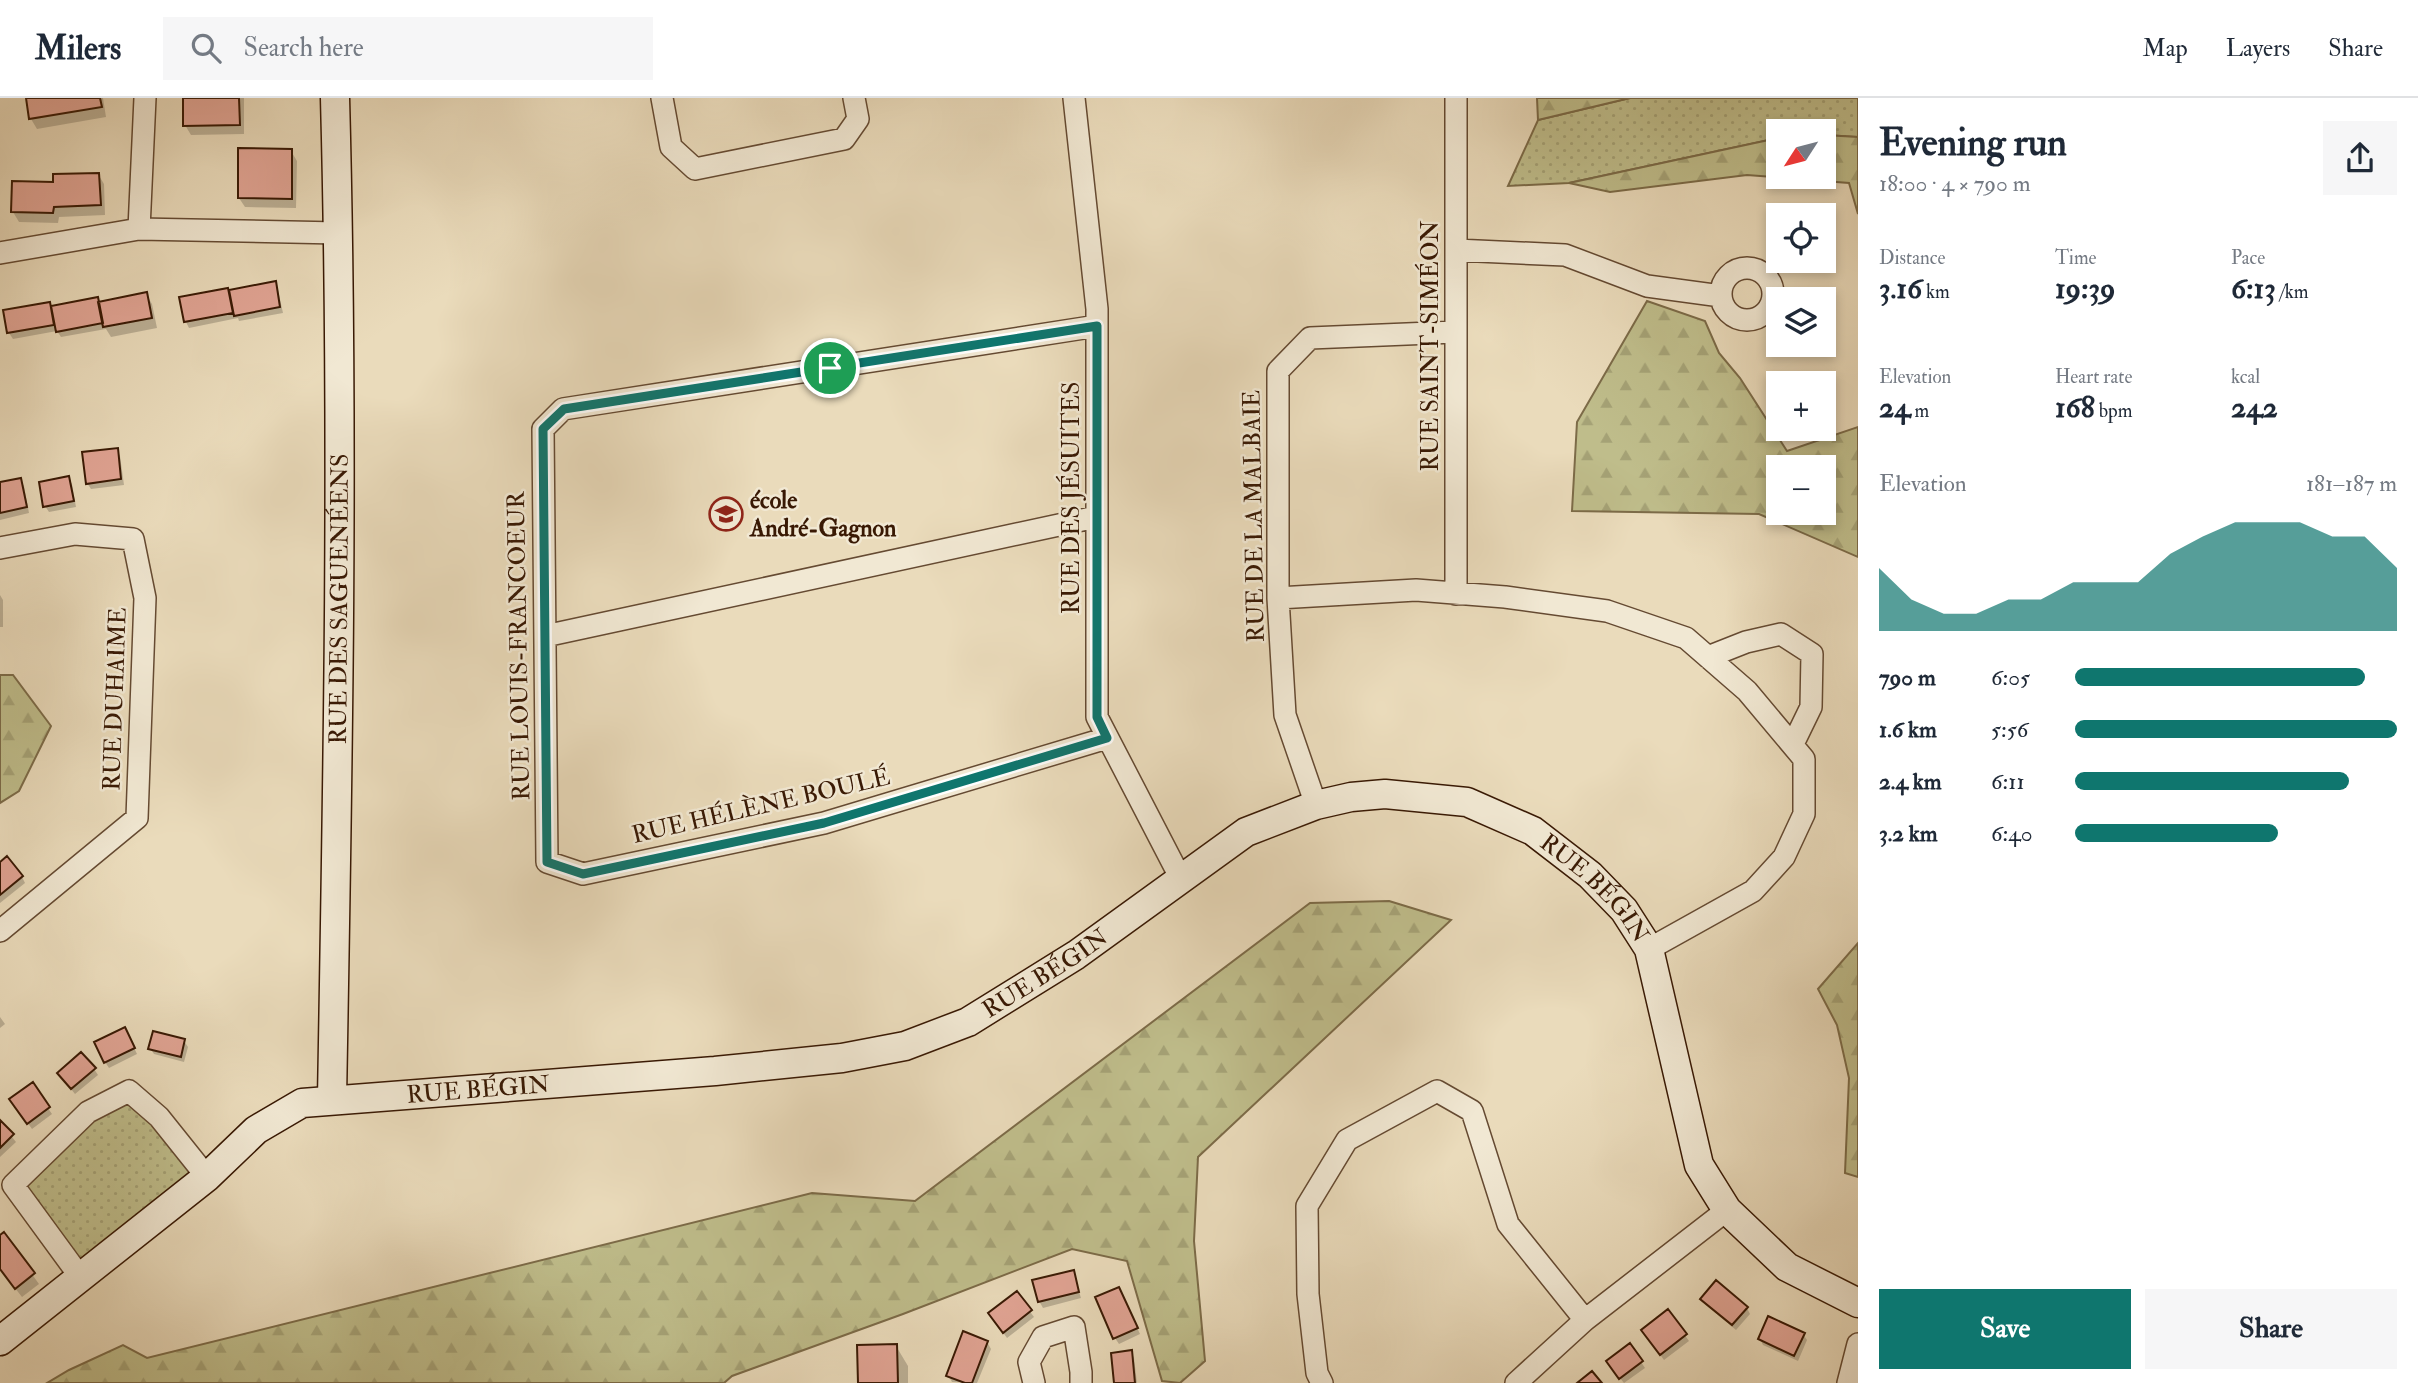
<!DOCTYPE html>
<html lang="en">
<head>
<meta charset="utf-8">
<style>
  :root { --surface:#fff; --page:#f6f6f7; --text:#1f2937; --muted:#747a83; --line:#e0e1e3; --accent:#0f766e }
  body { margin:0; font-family:"IM FELL Double Pica",serif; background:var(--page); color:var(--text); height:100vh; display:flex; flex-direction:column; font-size:26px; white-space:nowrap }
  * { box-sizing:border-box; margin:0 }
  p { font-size:23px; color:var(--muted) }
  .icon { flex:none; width:38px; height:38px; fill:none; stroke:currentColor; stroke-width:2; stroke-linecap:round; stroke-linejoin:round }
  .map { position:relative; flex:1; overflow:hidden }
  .sheet { display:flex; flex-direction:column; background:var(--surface); width:560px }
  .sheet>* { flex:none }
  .needle { width:46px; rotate:234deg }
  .buttons { position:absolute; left:1766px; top:21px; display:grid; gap:14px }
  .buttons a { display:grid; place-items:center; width:70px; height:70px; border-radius:0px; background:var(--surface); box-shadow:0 4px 10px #0003; font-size:35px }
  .pin { position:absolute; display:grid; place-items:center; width:60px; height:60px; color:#fff; margin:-30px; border:4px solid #fff; border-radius:50%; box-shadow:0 2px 7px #0007 }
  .round { display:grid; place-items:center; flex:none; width:74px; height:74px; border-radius:0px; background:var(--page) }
  .overview { display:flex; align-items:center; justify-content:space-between; height:119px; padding:0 21px }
  h1 { font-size:38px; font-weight:700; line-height:52px }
  .stats { display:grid; grid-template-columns:repeat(3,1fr); gap:10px; height:119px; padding:7px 21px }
  .stats div { display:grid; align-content:center }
  .stats b { font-size:30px; font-weight:700 }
  .stats small { font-size:19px; font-weight:400 }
  .stats p { font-size:19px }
  .chart { height:196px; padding:14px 21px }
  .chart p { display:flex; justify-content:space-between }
  .chart svg { width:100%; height:126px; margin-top:7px; fill:var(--accent); opacity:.7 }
  .cta { display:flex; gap:14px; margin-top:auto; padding:14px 21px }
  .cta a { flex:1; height:80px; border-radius:0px; background:var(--accent); color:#fff; font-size:28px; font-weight:700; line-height:80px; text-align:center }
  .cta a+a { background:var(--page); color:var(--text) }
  ul { padding:0 21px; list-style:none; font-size:23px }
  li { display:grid; grid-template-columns:112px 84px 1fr; align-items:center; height:52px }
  li i { height:18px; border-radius:9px; background:var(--accent) }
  header { display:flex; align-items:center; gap:42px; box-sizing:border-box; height:98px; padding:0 35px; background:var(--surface); border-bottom:2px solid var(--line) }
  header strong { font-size:33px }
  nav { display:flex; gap:38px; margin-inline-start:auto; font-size:24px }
  .search { width:490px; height:63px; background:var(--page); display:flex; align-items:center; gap:18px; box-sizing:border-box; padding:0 24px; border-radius:0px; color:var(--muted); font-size:26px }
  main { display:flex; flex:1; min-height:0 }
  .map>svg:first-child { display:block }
  .grass { fill:url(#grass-dots); stroke:#7c6b48; stroke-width:2 }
  .forest { fill:url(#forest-firs); stroke:#7c6b48; stroke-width:2; fill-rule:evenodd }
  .shadow { fill:#0003 }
  .building { fill:#e1a494; stroke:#391904; stroke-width:2 }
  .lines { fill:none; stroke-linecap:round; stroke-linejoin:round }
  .street-casing { stroke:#654a32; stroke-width:24 }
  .secondary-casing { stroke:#391904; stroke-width:31 }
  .street { stroke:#f1e8d3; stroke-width:21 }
  .secondary { stroke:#f1e8d3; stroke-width:28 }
  .route-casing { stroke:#fff; stroke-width:14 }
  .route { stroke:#0f766e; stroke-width:9 }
  .labels { text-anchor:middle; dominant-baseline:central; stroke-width:5; stroke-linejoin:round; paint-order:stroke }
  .street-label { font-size:24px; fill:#391904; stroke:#f1e8d3 }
  .poi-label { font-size:24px; font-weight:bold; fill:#391904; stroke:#f1e8d3; text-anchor:start }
</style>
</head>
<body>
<header>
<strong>Milers</strong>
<div class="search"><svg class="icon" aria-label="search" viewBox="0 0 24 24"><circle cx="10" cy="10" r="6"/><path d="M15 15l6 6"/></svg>Search here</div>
<nav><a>Map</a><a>Layers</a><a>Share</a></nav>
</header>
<main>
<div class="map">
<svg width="1858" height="1285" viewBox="0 0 1858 1285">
  <defs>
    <pattern id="grass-dots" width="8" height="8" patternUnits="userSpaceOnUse" patternTransform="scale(1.75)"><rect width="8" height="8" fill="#bfbd8b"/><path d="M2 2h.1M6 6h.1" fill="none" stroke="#a5a276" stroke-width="1.8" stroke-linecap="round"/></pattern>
    <pattern id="forest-firs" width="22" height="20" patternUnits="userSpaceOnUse" patternTransform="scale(1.75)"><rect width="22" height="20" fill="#bfbd8b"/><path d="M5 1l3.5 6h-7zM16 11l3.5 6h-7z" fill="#a5a276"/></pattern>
  </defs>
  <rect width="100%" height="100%" fill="#eadbbb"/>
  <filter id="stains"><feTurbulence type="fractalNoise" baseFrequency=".00286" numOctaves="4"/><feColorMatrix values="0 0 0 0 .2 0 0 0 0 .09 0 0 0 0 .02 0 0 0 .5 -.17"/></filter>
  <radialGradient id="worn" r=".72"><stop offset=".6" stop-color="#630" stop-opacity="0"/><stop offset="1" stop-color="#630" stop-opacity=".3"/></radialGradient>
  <path class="grass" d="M1630,0h228v39l-34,-2v-4h-46v7l-209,45 -61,3 30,-66z
    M129,993l78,86 -126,101 -68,-93z"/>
  <path class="forest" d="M1537,0h93l-92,22z
    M1824,37l34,2v77l-9,-31 -102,-8 -137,17 -41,-9 209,-45v39h46z
    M1647,203l58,20 14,32 21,25 47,73 71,-24v130l-99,-43 -187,-3 5,-89zM1824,369v46h-46v-46z
    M0,577h13l38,51 -32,65 -19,12z
    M1389,803l62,19 -253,237 -4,84 11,120 -25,22 -18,-2 -35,-120 -55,-12 -169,65 -171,62 -8,7h-677l22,-13 54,-25 24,13 665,-165 103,8 395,-298z
    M1858,845v234l-13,-4 4,-95 -12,-53 -19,-36z"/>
  <path class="shadow" d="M27,0h76l3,19 -69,12 -6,-10z
    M184,0h60v36l-53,1 -6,-10z
    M291,53l6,10 -1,47 -51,-1 -6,-9z
    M98,76l6,10 1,31 -46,2 -1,6 -39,-1 -6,-10 42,-28z
    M275,185l3,7 5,23 -44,8 -1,-3 -49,10 -3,-6 -5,-23z
    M146,196l6,10 5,24 -46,9 -5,-8 -45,8 -4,-6 -44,8 -4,-6 -4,-22 44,-7 3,3 47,-3z
    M117,352l3,6 4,29 -33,4 -4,-6z
    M68,380l4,6 4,23 -27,5 -4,-6z
    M20,382l4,6 5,27 -29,7v-36z
    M0,497l3,5v27h-3z
    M0,767l22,12 3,6 -25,20z
    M0,919l5,7 -5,4z
    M128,937l9,19 -28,14 -4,-6z
    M184,943l4,6 -4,15 -30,-8 -4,-6z
    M94,971l4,6 -23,19 -16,-20z
    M32,987l20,29 -20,15 -17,-24z
    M0,1024l16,20 -16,15z
    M3,1136l36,50 -17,13 -22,-28v-32z
    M1073,1174l8,26 -38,10 -4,-7z
    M1017,1196l17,23 -27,21 -13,-18z
    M1122,1197l18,39 -21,10 -4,-6z
    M1702,1201l45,9 3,6 -14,16 -30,-25z
    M1668,1214l21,29 -25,19 -17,-23z
    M1803,1236l4,6 -9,21 -35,-16 -3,-6z
    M987,1244l4,7 -14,34 -25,-1 -4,-7z
    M896,1248l12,20v17h-48z
    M1131,1254l3,6 3,25h-21z
    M1641,1264l4,6 -21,15 -13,-16z"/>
  <path class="building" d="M26,0h74l2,9 -73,12z
    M183,0h56l1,27 -57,1z
    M238,50l54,1v50l-54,-1z
    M99,75l2,32 -47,2 -1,6 -42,-1 1,-31 41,1v-8z
    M276,183l4,26 -46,9 -5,-26z
    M228,190l5,25 -49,9 -5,-25z
    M147,194l5,26 -49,9 -5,-25z
    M98,199l5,26 -47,9 -5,-26z
    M50,204l4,23 -47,8 -4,-23z
    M118,350l3,31 -35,5 -4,-32z
    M69,378l5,25 -31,6 -4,-25z
    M21,380l6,29 -27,6v-31z
    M7,758l16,20 -23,19v-33z
    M125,929l10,21 -31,15 -10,-21z
    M153,933l32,8 -4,18 -33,-8z
    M81,954l15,16 -25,21 -14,-16z
    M33,984l17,25 -23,17 -18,-25z
    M0,1022l14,14 -14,14z
    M4,1134l31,41 -20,16 -15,-20v-34z
    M1074,1172l5,22 -41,10 -6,-22z
    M1716,1182l32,27 -16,18 -32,-26z
    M1119,1189l19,41 -25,11 -18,-42z
    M1017,1193l15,19 -29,23 -15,-20z
    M1668,1211l19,25 -27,21 -19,-25z
    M1768,1218l37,17 -11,23 -36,-17z
    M963,1233l25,10 -16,42h-7l-19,-7z
    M1630,1245l13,18 -24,18 -13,-18z
    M897,1246l1,39h-40l-1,-38z
    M1132,1252l3,33h-21l-3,-30z
    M1592,1273l10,12h-25z"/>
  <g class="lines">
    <defs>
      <path id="street" d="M662,0l9,49 24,22 149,-30 14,-20 -4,-21
        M1074,0l23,211v408l84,162
        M139,131l6,-131
        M1456,152l109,5 82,31 74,10
        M0,155l139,-24 199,4
        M1721 196a26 26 0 1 1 52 0a26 26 0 1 1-52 0Z
        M1097,228l-534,83 -20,20 4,433 36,12 241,-51 283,-85
        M0,450l75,-14 58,5 12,59 -8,220 -137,113
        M1456,496v-496
        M1278,500l138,-8 89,7 102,14 79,27 61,53 57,68v55l-20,43 -31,34 -104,58
        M545,538l551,-119
        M1708,559l38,-15 35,-8 31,20 -1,53 -18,37
        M1316,707l-31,-90 -7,-117v-227l32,-33 145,-6
        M81,1180l-68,-93 75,-73 41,-21 30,26 48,60
        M1034,1285l-5,-21 14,-25 31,-10 7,45v11
        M1322,1285l-5,-10 -9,-79 -1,-88 40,-66 90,-49 35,20 36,113 77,96
        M1516,1285l69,-63 142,-110
        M1848,1285l10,-39"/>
      <g id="secondary">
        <path id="s1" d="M332,1001c6,-333 12,-667 3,-1001"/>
        <path id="s2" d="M0,1243l207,-164 49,-47 46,-27 413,-32 127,-13 63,-12 63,-24 108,-67 170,-123 70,-27 35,-8 34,-3 82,8 66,29 57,44 34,35 25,39 50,216 28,45 60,57 71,36"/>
      </g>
    </defs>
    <use href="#street" class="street-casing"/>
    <use href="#secondary" class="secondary-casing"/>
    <use href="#street" class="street"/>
    <use href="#secondary" class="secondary"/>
  </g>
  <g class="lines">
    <defs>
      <path id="route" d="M1097,228v391l10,21 -283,85 -241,51 -36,-12 -4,-433 21,-20z"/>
    </defs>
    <use href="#route" class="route-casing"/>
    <use href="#route" class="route"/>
  </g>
  <defs>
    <symbol id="school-ring" viewBox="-11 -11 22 22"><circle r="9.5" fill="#f1e8d3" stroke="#8f2418" stroke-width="1.5"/><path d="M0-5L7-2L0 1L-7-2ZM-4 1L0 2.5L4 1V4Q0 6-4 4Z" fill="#8f2418"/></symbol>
  </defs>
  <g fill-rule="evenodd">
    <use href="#school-ring" x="707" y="397" width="38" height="38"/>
  </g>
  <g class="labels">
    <g class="street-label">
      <text transform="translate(1430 248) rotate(-90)">RUE SAINT-SIMÉON</text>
      <text transform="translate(1071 400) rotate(-90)">RUE DES JÉSUITES</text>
      <text transform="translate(1254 418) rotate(-91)">RUE DE LA MALBAIE</text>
      <text stroke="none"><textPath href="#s1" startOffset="500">RUE DES SAGUENÉENS</textPath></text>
      <text transform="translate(519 548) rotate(-91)">RUE LOUIS-FRANCOEUR</text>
      <text transform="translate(115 601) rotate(-88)">RUE DUHAIME</text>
      <text transform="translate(761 708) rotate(-13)">RUE HÉLÈNE BOULÉ</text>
      <text stroke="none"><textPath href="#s2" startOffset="1780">RUE BÉGIN</textPath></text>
      <text stroke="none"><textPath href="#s2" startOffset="1150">RUE BÉGIN</textPath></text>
      <text stroke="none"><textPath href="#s2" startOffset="562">RUE BÉGIN</textPath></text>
    </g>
    <g class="poi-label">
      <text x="750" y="402">école<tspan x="750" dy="28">André-Gagnon</tspan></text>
    </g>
  </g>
  <rect width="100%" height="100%" filter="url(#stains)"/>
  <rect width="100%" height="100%" fill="url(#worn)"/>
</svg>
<div class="buttons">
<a><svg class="needle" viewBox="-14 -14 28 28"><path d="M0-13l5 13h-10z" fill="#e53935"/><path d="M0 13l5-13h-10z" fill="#747a83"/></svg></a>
<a><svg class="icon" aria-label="locate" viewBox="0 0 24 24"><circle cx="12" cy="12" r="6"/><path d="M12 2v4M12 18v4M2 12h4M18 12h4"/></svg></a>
<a><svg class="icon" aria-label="layers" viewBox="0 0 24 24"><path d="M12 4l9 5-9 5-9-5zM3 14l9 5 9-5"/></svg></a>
<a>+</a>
<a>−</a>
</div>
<div class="pin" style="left:830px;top:270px;background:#1e9e55"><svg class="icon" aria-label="arrive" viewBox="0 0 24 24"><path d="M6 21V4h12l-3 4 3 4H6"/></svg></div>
</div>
<section class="sheet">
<div class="overview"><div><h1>Evening run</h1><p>18:00 · 4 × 790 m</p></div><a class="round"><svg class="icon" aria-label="share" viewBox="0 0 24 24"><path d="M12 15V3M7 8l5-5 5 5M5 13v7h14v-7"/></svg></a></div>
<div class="stats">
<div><p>Distance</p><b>3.16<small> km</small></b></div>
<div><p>Time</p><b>19:39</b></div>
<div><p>Pace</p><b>6:13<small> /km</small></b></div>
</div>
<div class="stats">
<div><p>Elevation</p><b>24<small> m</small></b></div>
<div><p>Heart rate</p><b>168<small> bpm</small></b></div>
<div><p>kcal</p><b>242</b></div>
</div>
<div class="chart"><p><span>Elevation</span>181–187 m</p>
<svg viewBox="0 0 160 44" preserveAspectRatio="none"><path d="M0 44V22L10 33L20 38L30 38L40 33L50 33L60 27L70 27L80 27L90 17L100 11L110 6L120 6L130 6L140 11L150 11L160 22V44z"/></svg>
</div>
<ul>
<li><b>790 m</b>6:05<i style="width:90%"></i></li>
<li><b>1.6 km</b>5:56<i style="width:100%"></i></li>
<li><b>2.4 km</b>6:11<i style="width:85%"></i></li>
<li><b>3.2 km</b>6:40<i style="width:63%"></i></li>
</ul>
<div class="cta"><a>Save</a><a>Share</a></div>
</section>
</main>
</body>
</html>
